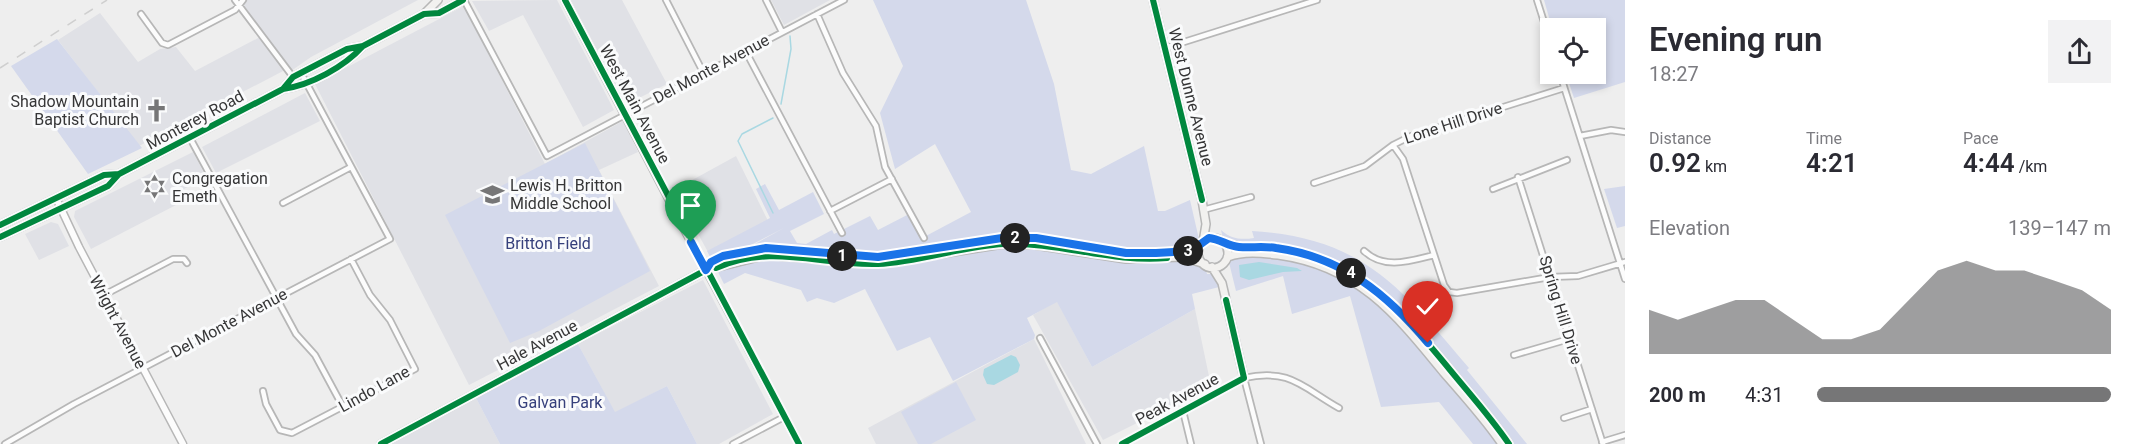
<!DOCTYPE html>
<html lang="en">
<head>
<meta charset="utf-8">
<style>
  :root { --surface:#fff; --page:#f2f2f3; --text:#2b2b33; --muted:#7c7c81; --accent:#767677 }
  body { margin:0; font-family:Roboto,sans-serif; background:var(--page); color:var(--text); height:100vh; display:flex; flex-direction:column; font-size:22px; white-space:nowrap }
  * { box-sizing:border-box; margin:0 }
  p { font-size:20px; color:var(--muted) }
  .icon { flex:none; width:33px; height:33px; fill:none; stroke:currentColor; stroke-width:2; stroke-linecap:round; stroke-linejoin:round }
  .map { position:relative; flex:1; overflow:hidden }
  .drawer { display:flex; flex-direction:column; background:var(--surface); width:510px }
  .drawer>* { flex:none }
  .buttons { position:absolute; left:1540px; top:18px; display:grid; gap:12px }
  .buttons a { display:grid; place-items:center; width:66px; height:66px; border-radius:0px; background:var(--surface); box-shadow:0 3px 9px #0003; font-size:30px }
  .pin { position:absolute; display:grid; place-items:center; width:51px; height:51px; color:#fff; margin:-62px -26px; border-radius:50% 50% 50% 0; rotate:-45deg; box-shadow:0 0 6px #0007 }
  .pin .icon { rotate:45deg }
  .km { position:absolute; width:30px; height:30px; margin:-15px; border-radius:50%; background:#222; color:#fff; font-size:16px; line-height:30px; text-align:center }
  .round { display:grid; place-items:center; flex:none; width:63px; height:63px; border-radius:0px; background:var(--page) }
  .summary { display:flex; align-items:center; justify-content:space-between; height:102px; padding:0 24px }
  h1 { font-size:33px; font-weight:600; line-height:45px }
  .figures { display:grid; grid-template-columns:repeat(3,1fr); gap:9px; height:102px; padding:6px 24px }
  .figures div { display:grid; align-content:center }
  .figures b { font-size:26px; font-weight:600 }
  .figures small { font-size:16px; font-weight:400 }
  .figures p { font-size:16px }
  .chart { height:168px; padding:12px 24px }
  .chart p { display:flex; justify-content:space-between }
  .chart svg { width:100%; height:108px; margin-top:6px; fill:var(--accent); opacity:.7 }
  ul { padding:0 24px; list-style:none; font-size:20px }
  li { display:grid; grid-template-columns:96px 72px 1fr; align-items:center; height:45px }
  li i { height:15px; border-radius:8px; background:var(--accent) }
  main { display:flex; flex:1; min-height:0 }
  .map>svg:first-child { display:block }
  .built { fill:#e0e1e6 }
  .green { fill:#d4d9eb }
  .water { fill:#a9d8e2 }
  .lines { fill:none; stroke-linecap:round; stroke-linejoin:round }
  .stream { stroke:#a9d8e2; stroke-width:1.5 }
  .minor-casing { stroke:#b7b7b7; stroke-width:8 }
  .tertiary-casing { stroke:#b7b7b7; stroke-width:9 }
  .secondary-casing { stroke:#b7b7b7; stroke-width:10 }
  .minor { stroke:#fcfcfc; stroke-width:4.5 }
  .tertiary { stroke:#fcfcfc; stroke-width:6 }
  .secondary { stroke:#f2f1ef; stroke-width:7 }
  .rail { stroke:#cfcfcf; stroke-width:1.5; stroke-dasharray:10 10; stroke-linecap:butt }
  .cycleway-casing { stroke:#fafbfc; stroke-width:10 }
  .cycleway { stroke:#00873e; stroke-width:6 }
  .route-casing { stroke:#fff; stroke-width:12 }
  .route { stroke:#1a73e8; stroke-width:8 }
  .labels { text-anchor:middle; dominant-baseline:central; stroke-width:6; stroke-linejoin:round; paint-order:stroke }
  .street-label { font-size:16px; fill:#363637; stroke:#fafbfc }
  .poi-label { font-size:16px; fill:#363637; stroke:#fafbfc; text-anchor:start }
  .park-label { font-size:16px; fill:#36407c; stroke:#fafbfc }
</style>
</head>
<body>
<main>
<div class="map">
<svg width="1625" height="444" viewBox="0 0 1625 444">
  <rect width="100%" height="100%" fill="#eee"/>
  <path class="built" d="M240,0h178l-107,57 -20,14z
    M557,0l57,110 -31,17 -60,-112 -34,16 -17,-30z
    M571,0h51l45,84 -36,18 -8,-2z
    M771,0h59l-46,25z
    M464,6l81,158 78,-43 15,31 -39,18 60,116 -190,99 -154,-301z
    M100,13l38,49 22,-13 16,-2 19,24 65,-34 25,33 -146,76 -81,-106z
    M305,93l15,28 -104,52 -14,-26z
    M193,152l13,25 -33,18 5,9 -87,45 -17,-32 1,-6z
    M736,156l37,75 -59,32 -40,-73z
    M51,222l7,2 11,22 -30,14 -14,-26z
    M703,280l70,134 -54,30h-22l-30,-58 -52,27 -37,-69z
    M1057,301l35,66 103,-58 16,77 -108,54 -70,-125z
    M1034,339l52,105h-210l-8,-16z
    M476,398l24,46h-109z"/>
  <path class="green" d="M873,0h153l28,84 17,86 20,4 53,-28 14,65h7l25,-11 17,74h9l3,13 -27,7 3,15 -103,58 -35,-65 -30,16 8,17 -1,4 -81,42 -23,-44 -33,14 -32,-62 -31,14 -17,-5 -10,4 -6,-12 -56,-17 -21,11 -9,-18 69,-38 -70,36 -7,-13 63,-33 -14,-29 9,-5 14,26 34,-18 11,22 -34,17 7,12 9,1 26,-14 2,4 36,-18 8,14 33,-17 13,24 47,-25 -36,-68 -40,25 -15,-56 23,-47z
    M1544,0h81v82l-51,16 -8,-24h30v-46h-44z
    M57,39l85,109 -54,26 -77,-108z
    M585,143l65,128 -111,60 -29,12 -65,-128z
    M1625,186v40l-8,2 -13,-39z
    M1221,230c10,9 20,10 33,8l-2,-7c112,7 149,57 217,137l-2,2 60,74h-54l-34,-42 -58,5 -31,-111 -58,18 -9,-38 -47,15z
    M578,344l37,68 52,-26 30,58h-197l-24,-46z
    M956,382l20,38 -45,24h-13l-17,-32z"/>
  <path class="water" d="M1259,262l38,6 5,3 -19,1 -34,8 -9,-3 -1,-12z
    M1011,355l5,2 4,8 -2,7 -24,13 -7,-1 -4,-9 1,-6z"/>
  <g class="lines">
    <path class="stream" d="M781,104l10,-55 -1,-13
      M773,118l-31,16 -4,7 35,72"/>
    <defs>
      <path id="minor" d="M235,0l58,77
        M464,0l83,156 297,-156
        M666,0l37,72
        M766,0l16,32
        M1537,0l14,44
        M141,14l21,29 6,2 67,-35 8,-10
        M817,14l26,59 33,53 9,41 39,71
        M1165,48l152,-48
        M745,50l97,183
        M1560,74l65,205
        M1580,136l31,-6 14,2
        M190,138l106,196 19,21 28,52
        M1393,145l10,14 41,126 5,7 8,1 93,-16 28,-1 47,-14
        M1518,177l85,267
        M1314,183l51,-17 28,-21 18,-9 153,-48
        M1493,189l74,-29
        M283,203l68,-36
        M1203,210l48,-13
        M830,211l62,-32
        M1364,251c20,19 46,10 70,4
        M104,295l69,-36h11l3,4
        M1040,338l57,106
        M1514,355l55,-16
        M263,391l3,13 14,26 12,3 123,-64 -25,-49 -20,-25 -19,-36
        M1183,411l8,33
        M1564,418l28,-9
        M1602,442l23,-7
        M5,444l69,-40 316,-165 -89,-166
        M733,444l51,-27
        M1261,444l-17,-66c46,-10 58,9 95,30"/>
      <path id="tertiary" d="M56,198l23,49 104,197
        M706,270l93,174
        M1122,444l122,-66"/>
      <path id="secondary" d="M565,0l141,270
        M1153,0l49,200 4,24 -3,18
        M424,14l14,-14
        M283,89c28,-4 61,-22 80,-43
        M0,225l104,-50 15,-1 164,-85 10,-12 54,-28 16,-3 61,-32 15,-1 24,-13
        M0,237l108,-51 11,-12
        M1198 253a15 15 0 1 1 30 0a15 15 0 1 1-30 0Z
        M1225,243c26,8 54,4 81,11 66,20 98,61 140,111 21,26 44,51 63,79
        M1228,257c16,-6 33,-4 50,-2 80,11 118,59 166,118 20,23 41,46 58,71
        M1212,267l10,16 22,95
        M706,270l5,-8 12,-6 43,-8 112,9 124,-19h34l90,15 65,-2 8,-4
        M381,444l325,-174 60,-15 112,9 125,-20 32,1 91,14 56,-2 23,7"/>
    </defs>
    <use href="#minor" class="minor-casing"/>
    <use href="#tertiary" class="tertiary-casing"/>
    <use href="#secondary" class="secondary-casing"/>
    <use href="#minor" class="minor"/>
    <use href="#tertiary" class="tertiary"/>
    <use href="#secondary" class="secondary"/>
    <path class="rail" d="M0,68l107,-68"/>
    <defs>
      <path id="cycleway" d="M565,0l234,444
        M1153,0l49,200
        M283,89c28,-4 61,-22 80,-43
        M0,225l104,-50 15,-1 164,-85 10,-12 54,-28 16,-3 61,-32 15,-1 24,-13
        M0,237l108,-51 11,-12
        M1259,247c92,5 132,52 187,118 21,26 44,51 63,79
        M716,268c57,-25 104,-2 162,-4 42,-2 84,-18 126,-20 55,-2 108,19 163,14
        M381,444l325,-174
        M1122,444l122,-66 -18,-78"/>
    </defs>
    <use href="#cycleway" class="cycleway-casing"/>
    <use href="#cycleway" class="cycleway"/>
  </g>
  <g class="lines">
    <defs>
      <path id="route" d="M691,242l15,28 5,-8 12,-6 43,-8 112,9 124,-19h34l90,15h30l35,-2 18,-13c11,1 19,8 30,9 12,1 25,-1 37,1 66,9 111,46 152,95"/>
    </defs>
    <use href="#route" class="route-casing"/>
    <use href="#route" class="route"/>
  </g>
  <defs>
    <symbol id="church-bare" viewBox="-9 -9 18 18"><path d="M-1.2-6h2.4v3.5h3.3v2.4h-3.3V6h-2.4V-.1h-3.3v-2.4h3.3Z" fill="#767677" stroke="#fafbfc" stroke-width="2.5" paint-order="stroke"/></symbol>
    <symbol id="synagogue-bare" viewBox="-9 -9 18 18"><path d="M0-6.5L5.6 3.2H-5.6ZM0 6.5L5.6-3.2H-5.6Z" fill="#767677" stroke="#fafbfc" stroke-width="2.5" paint-order="stroke"/></symbol>
    <symbol id="school-bare" viewBox="-9 -9 18 18"><path d="M0-5L7-2L0 1L-7-2ZM-4 1L0 2.5L4 1V4Q0 6-4 4Z" fill="#767677" stroke="#fafbfc" stroke-width="2.5" paint-order="stroke"/></symbol>
  </defs>
  <g fill-rule="evenodd">
    <use href="#church-bare" x="140" y="94" width="33" height="33"/>
    <use href="#synagogue-bare" x="138" y="170" width="33" height="33"/>
    <use href="#school-bare" x="476" y="178" width="33" height="33"/>
  </g>
  <g class="labels">
    <g class="street-label">
      <text transform="translate(711 69) rotate(-28)">Del Monte Avenue</text>
      <text transform="translate(1191 97) rotate(76)">West Dunne Avenue</text>
      <text transform="translate(635 104) rotate(62)">West Main Avenue</text>
      <text transform="translate(195 120) rotate(-28)">Monterey Road</text>
      <text transform="translate(1453 123) rotate(-18)">Lone Hill Drive</text>
      <text transform="translate(1561 310) rotate(73)">Spring Hill Drive</text>
      <text transform="translate(118 322) rotate(62)">Wright Avenue</text>
      <text transform="translate(229 323) rotate(-28)">Del Monte Avenue</text>
      <text transform="translate(537 345) rotate(-28)">Hale Avenue</text>
      <text transform="translate(374 389) rotate(-29)">Lindo Lane</text>
      <text transform="translate(1177 399) rotate(-28)">Peak Avenue</text>
    </g>
    <g class="poi-label">
      <text x="139" y="101" text-anchor="end">Shadow Mountain<tspan x="139" dy="18">Baptist Church</tspan></text>
      <text x="172" y="178">Congregation<tspan x="172" dy="18">Emeth</tspan></text>
      <text x="510" y="185">Lewis H. Britton<tspan x="510" dy="18">Middle School</tspan></text>
    </g>
    <g class="park-label">
      <text x="548" y="243">Britton Field</text>
      <text x="560" y="402">Galvan Park</text>
    </g>
  </g>
</svg>
<div class="buttons">
<a><svg class="icon" aria-label="locate" viewBox="0 0 24 24"><circle cx="12" cy="12" r="6"/><path d="M12 2v4M12 18v4M2 12h4M18 12h4"/></svg></a>
</div>
<div class="pin" style="left:691px;top:242px;background:#1e9e55"><svg class="icon" aria-label="arrive" viewBox="0 0 24 24"><path d="M6 21V4h12l-3 4 3 4H6"/></svg></div>
<div class="pin" style="left:1428px;top:343px;background:#d93025"><svg class="icon" aria-label="check" viewBox="0 0 24 24"><path d="M5 12l5 5 9-10"/></svg></div>
<b class="km" style="left:842px;top:256px">1</b>
<b class="km" style="left:1015px;top:238px">2</b>
<b class="km" style="left:1188px;top:251px">3</b>
<b class="km" style="left:1351px;top:273px">4</b>
</div>
<section class="drawer">
<div class="summary"><div><h1>Evening run</h1><p>18:27</p></div><a class="round"><svg class="icon" aria-label="share" viewBox="0 0 24 24"><path d="M12 15V3M7 8l5-5 5 5M5 13v7h14v-7"/></svg></a></div>
<div class="figures">
<div><p>Distance</p><b>0.92<small> km</small></b></div>
<div><p>Time</p><b>4:21</b></div>
<div><p>Pace</p><b>4:44<small> /km</small></b></div>
</div>
<div class="chart"><p><span>Elevation</span>139–147 m</p>
<svg viewBox="0 0 160 44" preserveAspectRatio="none"><path d="M0 44V26L10 30L20 26L30 22L40 22L50 30L60 38L70 38L80 34L90 22L100 10L110 6L120 10L130 10L140 14L150 18L160 26V44z"/></svg>
</div>
<ul>
<li><b>200 m</b>4:31<i style="width:100%"></i></li>
</ul>
</section>
</main>
</body>
</html>
